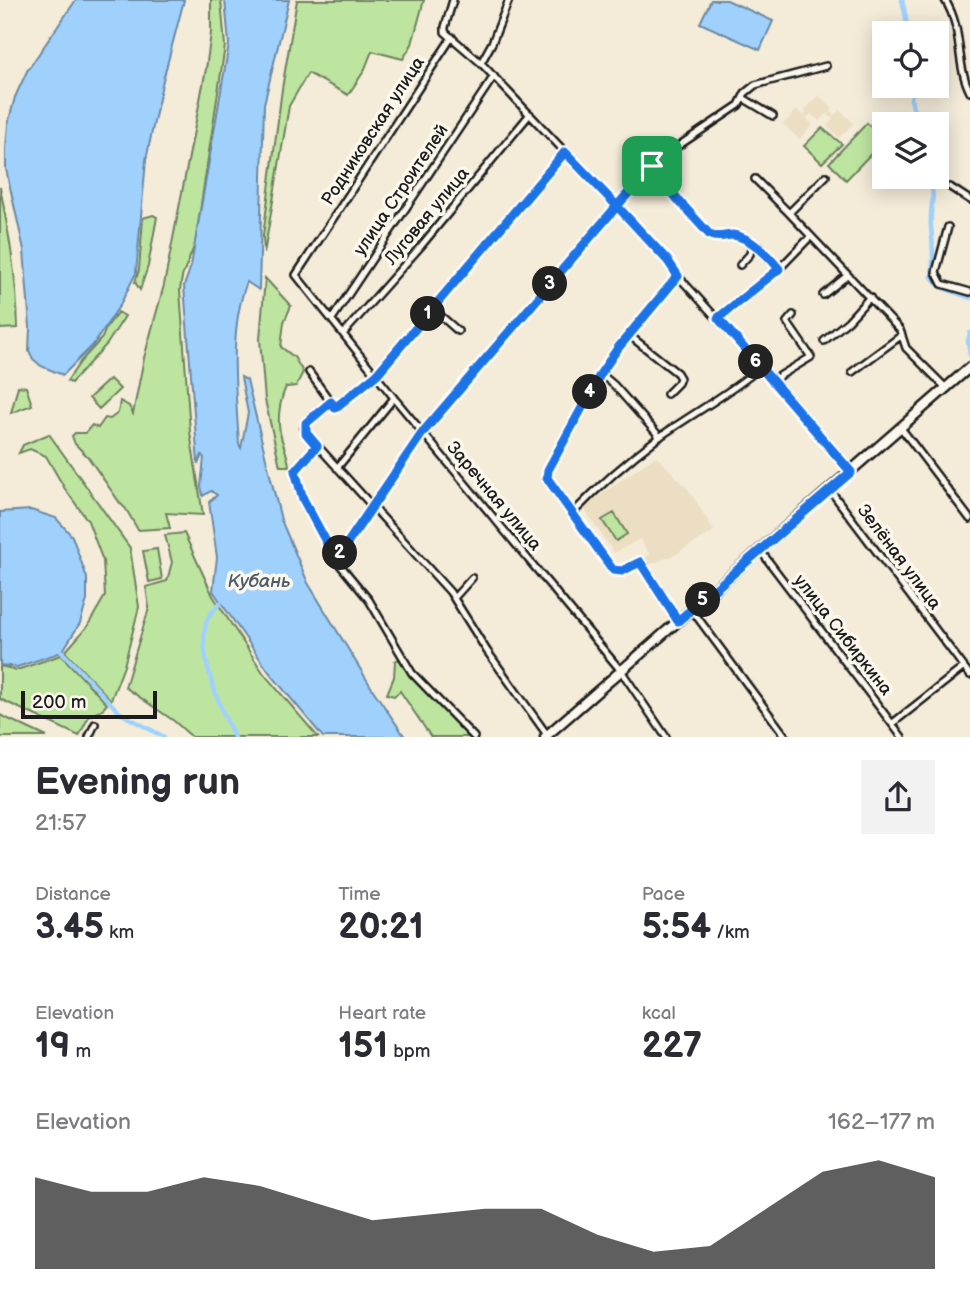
<!DOCTYPE html>
<html lang="en">
<head>
<meta charset="utf-8">
<style>
  :root { --surface:#fff; --page:#f2f2f3; --text:#2b2b33; --muted:#7c7c81; --accent:#1c1c1c }
  body { margin:0; font-family:"Balsamiq Sans",sans-serif; background:var(--page); color:var(--text); height:100vh; display:flex; flex-direction:column; font-size:26px; white-space:nowrap }
  * { box-sizing:border-box; margin:0 }
  p { font-size:23px; color:var(--muted) }
  .icon { flex:none; width:38px; height:38px; fill:none; stroke:currentColor; stroke-width:2; stroke-linecap:round; stroke-linejoin:round }
  .map { position:relative; height:737px; overflow:hidden }
  .sheet { display:flex; flex-direction:column; background:var(--surface); flex:1 }
  .sheet>* { flex:none }
  .controls { position:absolute; left:872px; top:21px; display:grid; gap:14px }
  .controls a { display:grid; place-items:center; width:77px; height:77px; border-radius:0px; background:var(--surface); box-shadow:0 4px 18px #0003; font-size:35px }
  .scale { position:absolute; left:21px; bottom:18px; width:136px; box-sizing:border-box; padding-left:7px; border:4px solid #1c1c1c; border-top:0; font-size:19px; line-height:24px; white-space:nowrap; color:#1c1c1c; -webkit-text-stroke:5px #fbf7ec; paint-order:stroke }
  .pin { position:absolute; display:grid; place-items:center; width:60px; height:60px; color:#fff; margin:-30px; border-radius:14px; box-shadow:0 4px 10px #0006 }
  .km { position:absolute; width:35px; height:35px; margin:-18px; border-radius:50%; background:#222; color:#fff; font-size:19px; line-height:35px; text-align:center }
  .round { display:grid; place-items:center; flex:none; width:74px; height:74px; border-radius:0px; background:var(--page) }
  .headline { display:flex; align-items:center; justify-content:space-between; height:119px; padding:0 35px }
  h1 { font-size:38px; font-weight:600; line-height:52px }
  .metrics { display:grid; grid-template-columns:repeat(3,1fr); gap:10px; height:119px; padding:7px 35px }
  .metrics div { display:grid; align-content:center }
  .metrics b { font-size:35px; font-weight:600 }
  .metrics small { font-size:19px; font-weight:400 }
  .metrics p { font-size:19px }
  .chart { height:196px; padding:14px 35px }
  .chart p { display:flex; justify-content:space-between }
  .chart svg { width:100%; height:126px; margin-top:7px; fill:var(--accent); opacity:.7 }
  .map>svg:first-child { display:block }
  .built { fill:#ebdec2 }
  .green { fill:#bee5a0; stroke:#6d805e; stroke-width:2 }
  .water { fill:#a0d1fd; stroke:#6b89a3; stroke-width:2 }
  .lines { fill:none; stroke-linecap:round; stroke-linejoin:round }
  .canal { stroke:#a0d1fd; stroke-width:4.5 }
  .minor-casing { stroke:#1c1c1c; stroke-width:10 }
  .secondary-casing { stroke:#1c1c1c; stroke-width:13 }
  .minor { stroke:#fbf7ec; stroke-width:5 }
  .secondary { stroke:#fbf7ec; stroke-width:8 }
  .route-casing { stroke:#fff; stroke-width:14 }
  .route { stroke:#1a73e8; stroke-width:9 }
  .labels { text-anchor:middle; dominant-baseline:central; stroke-width:7; stroke-linejoin:round; paint-order:stroke }
  .street-label { font-size:18px; fill:#1c1c1c; stroke:#fbf7ec }
  .water-label { font-size:19px; font-style:italic; fill:#4a5b6b; stroke:#fbf7ec }
</style>
</head>
<body>
<div class="map">
<svg width="970" height="737" viewBox="0 0 970 737">
  <rect width="100%" height="100%" fill="#f4ecd9"/>
  <filter id="ink" filterUnits="userSpaceOnUse"><feTurbulence type="fractalNoise" baseFrequency=".0143" numOctaves="2"/><feDisplacementMap in="SourceGraphic" scale="14" xChannelSelector="R" yChannelSelector="G"/><feConvolveMatrix kernelMatrix="1 2 1 2 8 2 1 2 1" color-interpolation-filters="sRGB"/></filter>
  <g filter="url(#ink)">
    <path class="built" d="M818,95l15,14 -2,3 3,3 6,-5 14,13 -15,15 -12,-12 6,-7 -6,-5 -8,7 -8,-7 -5,4 7,7 -14,14 -16,-15 14,-14 7,6 2,-3 -2,-2z
      M656,456l33,34 25,41 -38,23 -27,11 -5,-7 6,-3 -10,-16 -26,14 -31,-46z"/>
    <path class="green" d="M211,0h10l4,46 -30,198 -13,33 -2,13 10,142 13,83 -37,-2 4,15 -32,2 -12,-21 -6,-6 -32,-46 -13,-13 -3,-8 3,-3h10l7,-8 6,3 7,-10 5,1 8,-6 2,-12 9,5 4,8 11,-56 20,-73 42,-216 5,-36z
      M297,0h127l-12,44 -9,15 -31,-8 -8,20 -16,24 -40,-22 -19,33 -25,148 -1,-18 19,-147z
      M867,123l17,17 -38,40 -17,-17z
      M822,128l20,16 -20,19 -18,-17z
      M0,187c9,47 17,93 18,141l-18,1z
      M153,215l4,2 -9,49 -8,24 -5,-8 4,-12 4,-52z
      M265,278l26,28 -7,16 -3,25 13,10 9,15 -7,14 -10,1c-6,13 -9,31 -6,45 2,12 8,22 9,34h-9l-15,-66 -5,-61z
      M118,312l7,4 -18,28 -36,39 -4,-2 14,-20 21,-23 4,-10z
      M110,379l10,10 -21,20 -10,-11z
      M18,386l8,1 6,18 -21,8z
      M49,434l81,114 9,59 -15,59 -13,34 -46,-48 22,-25 18,-31 -2,-35 -15,-40 -23,-32 -19,-33 -16,-7 -11,4 4,-8z
      M614,513l13,21 -11,7 -14,-21z
      M184,533l29,63 51,78 54,63h-126l-18,-16 -49,-34 24,-79 -3,-21 21,-6 5,-19 -7,-27z
      M157,549l5,30 -13,3 -6,-31z
      M61,655l46,49 -5,6 -13,6 -10,20 -79,-37v-33l17,4z
      M401,658l9,16 60,63h-39l-31,-46 -6,5 -7,-2 7,-17 1,-16z
      M0,715l47,22h-47z"/>
    <path class="water" d="M76,0h108l-22,84 -16,76 -10,113 -16,32 -27,40 -30,30 -22,-9 -8,-7 -4,-8 1,-24 -6,-77 -18,-81v-21l2,-24 7,-27 12,-26z
      M225,0h64l-25,104 -5,186 -12,-8c-19,47 -11,112 -8,162l2,4 7,-35 -7,-36 6,3 34,140 27,63 65,107 32,47h-82l-54,-65 -56,-81 4,-34 -8,-55 8,-7 -6,-4 -8,5 -2,-10 3,-28 -2,-3 -4,9 -14,-178 7,-20 38,-222z
      M711,0h16l46,21 -13,29 -60,-27z
      M31,510l25,8 16,18 15,42v22l-7,23 -18,29 -45,15 -17,-2v-153z"/>
    <g class="lines">
      <path class="canal" d="M902,0l4,18 1,15
        M913,86l-2,13 6,25
        M929,177c8,19 0,31 2,50 2,17 3,32 1,50l5,6
        M943,288l27,10
        M970,333l-2,8 2,14
        M220,603c-4,5 -11,11 -13,17 -11,33 13,87 27,117
        M62,652l58,61 44,24"/>
      <defs>
        <path id="minor" d="M453,0l-8,27v5l36,31 187,198 10,15 95,104 78,92
          M945,0c19,30 10,63 25,92
          M452,37l-156,238 98,123 228,274 44,65
          M481,63l11,-20 17,-43
          M743,98l30,18
          M651,166l28,35 32,34c8,4 13,0 22,0 18,2 36,21 46,34
          M826,176l-37,37 111,117 6,18 40,40
          M755,179l34,34
          M950,187l20,13
          M948,227l-12,45 6,12 28,8
          M740,265l10,-11 2,-10
          M678,276l-60,72 -17,26 -53,96 -1,8 66,92 9,1 19,-9 37,59
          M823,295l25,-20
          M433,309l25,22
          M718,318l61,-49 32,-33
          M332,319l162,-243
          M343,334l78,-88 109,-132
          M629,335l48,38 3,5 -2,5 -11,11
          M824,341l24,-20 22,-24
          M309,372l26,36 42,-34 188,-222
          M852,372l50,-37
          M601,374l13,11 46,52
          M773,380l38,-23 -24,-35 6,-7
          M331,403l-25,20 -2,5 2,5 144,159 37,59 61,85
          M901,428l69,91
          M317,446l-22,25 8,28 33,61 33,40 43,73 62,64
          M337,468l57,-70
          M830,490l140,185
          M572,514c27,-28 55,-53 86,-76 34,-24 71,-44 103,-71
          M760,550l142,187
          M336,560l87,-128 230,-269 86,-58 6,-12 10,-8 71,-19
          M454,598l18,-20
          M692,610l94,127
          M893,723l71,-56
          M89,737l6,-13"/>
        <path id="secondary" d="M545,737l425,-370"/>
      </defs>
      <use href="#minor" class="minor-casing"/>
      <use href="#secondary" class="secondary-casing"/>
      <use href="#minor" class="minor"/>
      <use href="#secondary" class="secondary"/>
    </g>
  </g>
  <g class="lines" filter="url(#ink)">
    <defs>
      <path id="route" d="M652,166l-35,40 -52,-54 -188,222 -42,34 -4,-6 -25,21v10l11,13 -22,25 8,28 33,61 87,-128 194,-226 51,55 10,15 -60,72 -17,25 -53,97 -1,8 66,92 9,1 18,-9 38,59 173,-149 -133,-154 61,-49c-10,-13 -29,-32 -46,-34 -9,0 -14,4 -23,0l-31,-34 -27,-35"/>
    </defs>
    <use href="#route" class="route-casing"/>
    <use href="#route" class="route"/>
  </g>
  <g class="labels">
    <g class="street-label">
      <text transform="translate(373 131) rotate(-57)">Родниковская улица</text>
      <text transform="translate(401 190) rotate(-56)">улица Строителей</text>
      <text transform="translate(427 216) rotate(-50)">Луговая улица</text>
      <text transform="translate(494 496) rotate(50)">Заречная улица</text>
      <text transform="translate(899 557) rotate(53)">Зелёная улица</text>
      <text transform="translate(843 635) rotate(52)">улица Сибиркина</text>
    </g>
    <g class="water-label">
      <text x="259" y="581">Кубань</text>
    </g>
  </g>
</svg>
<div class="controls">
<a><svg class="icon" aria-label="locate" viewBox="0 0 24 24"><circle cx="12" cy="12" r="6"/><path d="M12 2v4M12 18v4M2 12h4M18 12h4"/></svg></a>
<a><svg class="icon" aria-label="layers" viewBox="0 0 24 24"><path d="M12 4l9 5-9 5-9-5zM3 14l9 5 9-5"/></svg></a>
</div>
<div class="scale">200 m</div>
<div class="pin" style="left:652px;top:166px;background:#1e9e55"><svg class="icon" aria-label="arrive" viewBox="0 0 24 24"><path d="M6 21V4h12l-3 4 3 4H6"/></svg></div>
<b class="km" style="left:428px;top:314px">1</b>
<b class="km" style="left:340px;top:553px">2</b>
<b class="km" style="left:550px;top:284px">3</b>
<b class="km" style="left:590px;top:392px">4</b>
<b class="km" style="left:703px;top:600px">5</b>
<b class="km" style="left:756px;top:362px">6</b>
</div>
<section class="sheet">
<div class="headline"><div><h1>Evening run</h1><p>21:57</p></div><a class="round"><svg class="icon" aria-label="share" viewBox="0 0 24 24"><path d="M12 15V3M7 8l5-5 5 5M5 13v7h14v-7"/></svg></a></div>
<div class="metrics">
<div><p>Distance</p><b>3.45<small> km</small></b></div>
<div><p>Time</p><b>20:21</b></div>
<div><p>Pace</p><b>5:54<small> /km</small></b></div>
</div>
<div class="metrics">
<div><p>Elevation</p><b>19<small> m</small></b></div>
<div><p>Heart rate</p><b>151<small> bpm</small></b></div>
<div><p>kcal</p><b>227</b></div>
</div>
<div class="chart"><p><span>Elevation</span>162–177 m</p>
<svg viewBox="0 0 160 44" preserveAspectRatio="none"><path d="M0 44V12L10 17L20 17L30 12L40 15L50 21L60 27L70 25L80 23L90 23L100 32L110 38L120 36L130 23L140 10L150 6L160 12V44z"/></svg>
</div>
</section>
</body>
</html>
